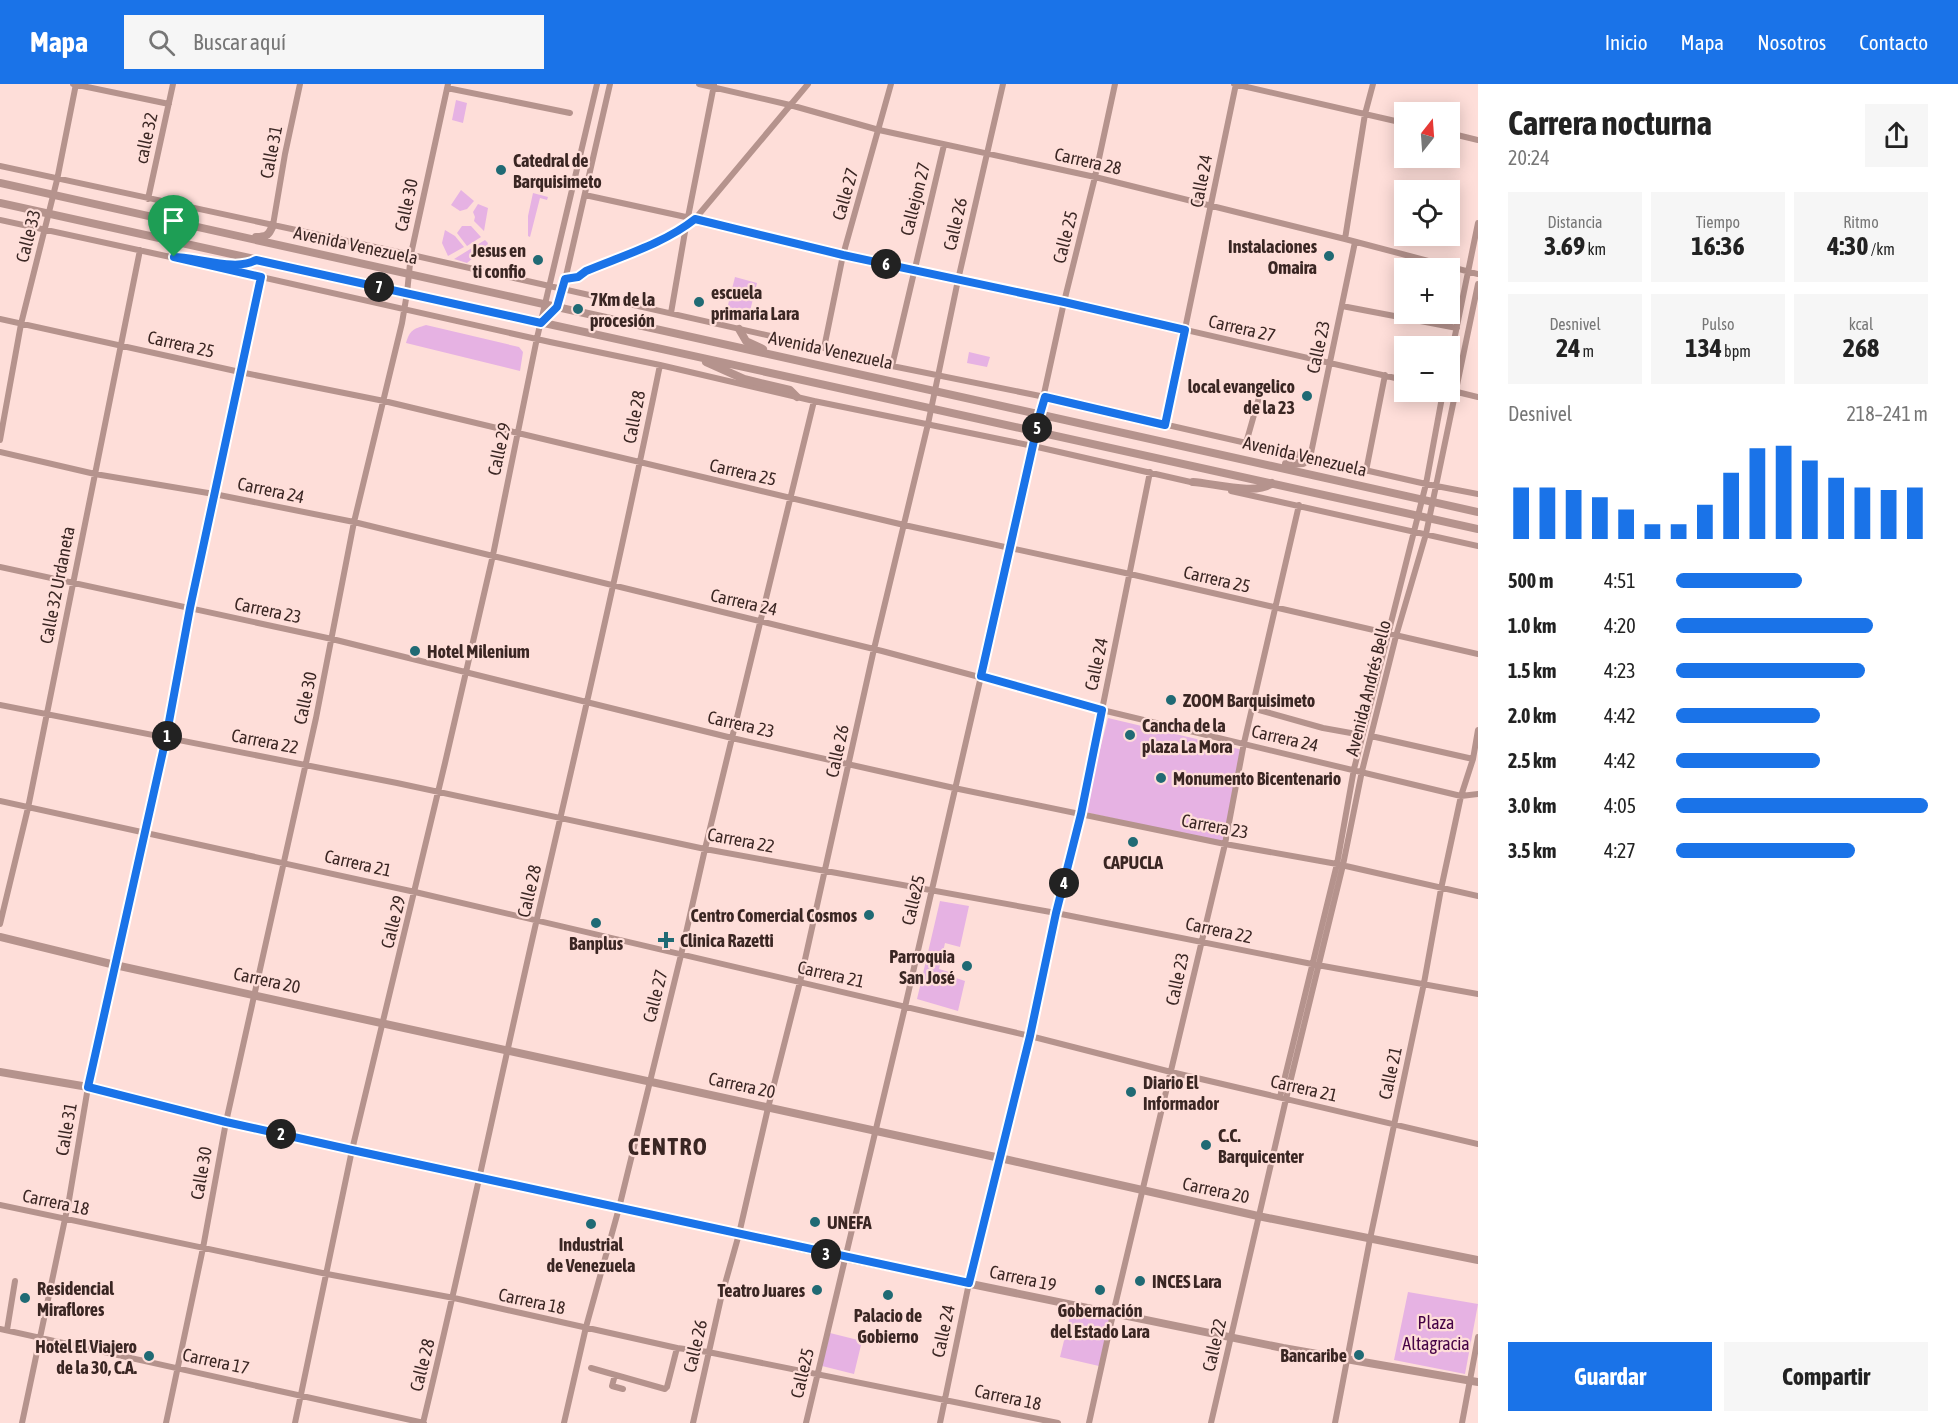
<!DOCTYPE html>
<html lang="es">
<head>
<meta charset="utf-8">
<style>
  :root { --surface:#fff; --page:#f6f6f6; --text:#222; --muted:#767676; --accent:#1a73e8 }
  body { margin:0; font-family:"Asap Condensed",sans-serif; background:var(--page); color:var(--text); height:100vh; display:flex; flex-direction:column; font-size:22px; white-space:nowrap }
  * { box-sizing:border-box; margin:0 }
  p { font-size:20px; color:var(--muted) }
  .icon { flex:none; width:33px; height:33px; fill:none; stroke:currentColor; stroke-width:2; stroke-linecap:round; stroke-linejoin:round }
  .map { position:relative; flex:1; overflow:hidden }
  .details { display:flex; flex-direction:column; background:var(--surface); width:480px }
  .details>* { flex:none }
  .needle { width:39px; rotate:17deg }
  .buttons { position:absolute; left:1394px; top:18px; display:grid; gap:12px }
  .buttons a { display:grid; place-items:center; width:66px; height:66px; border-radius:0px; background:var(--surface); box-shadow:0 3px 15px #0003; font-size:30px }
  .pin { position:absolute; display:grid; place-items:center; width:51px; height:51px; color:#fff; margin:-62px -26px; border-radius:50% 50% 50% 0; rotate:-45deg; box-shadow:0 0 6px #0007 }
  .pin .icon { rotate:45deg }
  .km { position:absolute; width:30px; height:30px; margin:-15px; border-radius:50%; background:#222; color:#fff; font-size:16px; line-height:30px; text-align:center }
  .round { display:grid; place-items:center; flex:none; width:63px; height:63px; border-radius:0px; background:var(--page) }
  .overview { display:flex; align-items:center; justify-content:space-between; height:102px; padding:0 30px }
  h1 { font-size:33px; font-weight:700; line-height:45px }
  .stats { display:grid; grid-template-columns:repeat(3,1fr); gap:9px; height:102px; padding:6px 30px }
  .stats div { display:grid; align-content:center; border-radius:0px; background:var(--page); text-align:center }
  .stats b { font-size:26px; font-weight:700 }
  .stats small { font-size:16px; font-weight:400 }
  .stats p { font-size:16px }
  .chart { height:168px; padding:12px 30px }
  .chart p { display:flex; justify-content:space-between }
  .chart svg { width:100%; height:108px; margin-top:6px; stroke:var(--accent); stroke-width:6 }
  .action { display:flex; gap:12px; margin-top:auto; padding:12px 30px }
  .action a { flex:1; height:69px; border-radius:0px; background:var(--accent); color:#fff; font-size:24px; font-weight:700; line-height:69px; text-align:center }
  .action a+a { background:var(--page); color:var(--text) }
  ul { padding:0 30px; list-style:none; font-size:20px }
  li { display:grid; grid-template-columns:96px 72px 1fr; align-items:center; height:45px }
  li i { height:15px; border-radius:8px; background:var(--accent) }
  header { display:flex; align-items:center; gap:36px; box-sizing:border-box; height:84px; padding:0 30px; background:var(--accent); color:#fff }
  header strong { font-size:28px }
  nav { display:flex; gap:33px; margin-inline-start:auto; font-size:21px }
  .search { width:420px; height:54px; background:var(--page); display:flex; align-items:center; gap:15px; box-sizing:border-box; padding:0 21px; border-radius:0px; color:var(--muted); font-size:22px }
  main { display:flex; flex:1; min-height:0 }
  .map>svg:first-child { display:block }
  .green { fill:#e6b2e3 }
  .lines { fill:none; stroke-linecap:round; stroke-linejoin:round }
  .minor { stroke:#b5938d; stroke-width:6 }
  .tertiary { stroke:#b5938d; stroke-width:8 }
  .route-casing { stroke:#fff; stroke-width:12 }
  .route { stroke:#1a73e8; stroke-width:8 }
  .poi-dot { fill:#206a74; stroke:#feded9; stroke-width:2 }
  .labels { text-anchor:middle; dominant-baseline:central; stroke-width:4.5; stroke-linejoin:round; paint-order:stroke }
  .street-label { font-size:18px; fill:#3a2623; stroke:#feded9 }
  .poi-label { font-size:18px; font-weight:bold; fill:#3a2623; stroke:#feded9; text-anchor:start }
  .park-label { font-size:18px; fill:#460346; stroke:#feded9 }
  .district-label { font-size:24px; font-weight:bold; letter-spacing:1.5px; fill:#3a2623; stroke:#feded9 }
</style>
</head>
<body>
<header>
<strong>Mapa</strong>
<div class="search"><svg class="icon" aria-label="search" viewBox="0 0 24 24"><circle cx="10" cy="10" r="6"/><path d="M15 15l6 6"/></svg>Buscar aquí</div>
<nav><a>Inicio</a><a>Mapa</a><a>Nosotros</a><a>Contacto</a></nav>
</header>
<main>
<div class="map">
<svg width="1478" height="1339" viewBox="0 0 1478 1339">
  <rect width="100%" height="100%" fill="#feded9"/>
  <path class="green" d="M456,16l11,3 -4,20 -11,-3z
    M461,106l13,11 -7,8 -7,2 -9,-6z
    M533,109l15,4 -1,3 -7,-2 -10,39 -2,-1v-20z
    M478,120l10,4 -4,23 -10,-10 1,-4 -2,-5z
    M462,142h9l10,11 -14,9 -10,-13z
    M445,146l10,6 9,11 -16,9 -6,-13z
    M485,156l3,3 -1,3 -20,17 -13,-4z
    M735,193l22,6 -9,36 -22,-6z
    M426,241l93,22 4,5 -3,19 -114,-28c4,-13 7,-14 20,-18z
    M969,268l21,5 -3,10 -20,-4z
    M1108,634l135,32 -20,92 -139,-30z
    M940,817l29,5 -9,41 -15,-4 -6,26 13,4 1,4 12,4 -7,30 -41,-12z
    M1408,1208l70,12 -13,70 -71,-14z
    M1071,1228l39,8 -11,46 -39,-9z
    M830,1249l32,8 -8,33 -32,-8z"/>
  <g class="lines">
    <path class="minor" d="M73,0l96,20
      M699,0l91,21 89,25 216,47 250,62 133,35
      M1234,0l170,39
      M447,4l123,25
      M1449,49l29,7
      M0,82l412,89 412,93 68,18 153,31 381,87 52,10
      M585,111l110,24 148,36 221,47 340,78
      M148,115l25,-115
      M688,133l26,-132
      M0,136l175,38
      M273,141l12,-71 15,-70
      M1345,155l20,-125 8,-30
      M212,182l338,76 110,23 154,36 219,45 162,37
      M565,195l13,-2 8,-6c36,-15 79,-28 109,-52l113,-135
      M1342,222l115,22
      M671,229l15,-87
      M0,235l240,53 144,29 520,124 226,49 348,80
      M541,238l16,-15 6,-18 47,-205
      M824,264l19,-93 48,-171
      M1449,281l29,-142
      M892,282l52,-221
      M1449,306l29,7
      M1165,341l71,-341
      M0,356l21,-116 36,-144 19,-96
      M1246,359l14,-49
      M0,368l95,22 119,20 140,28 528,129 220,59 359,86 17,-2
      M1310,374l45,-216
      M1366,387l19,-96
      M1231,407l247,55
      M0,483l332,72 400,99 222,50 271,56 112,20 141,32
      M0,621l397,78 308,66 351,64 256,51 166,30
      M1252,624l71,20 39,7
      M1371,652l102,23
      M0,717l415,91 615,144 141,36 307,72
      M0,840l28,-116 112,-558
      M1280,1013l57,-233 17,-95 72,-285 17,-92
      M0,1121l327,69 127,24 223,50 31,4 350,71
      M0,1245l424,94
      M7,1246l8,-49
      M591,1284l74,21 2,-2 10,-39
      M615,1291l-3,11 11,3
      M22,1339l47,-223 19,-113 78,-349 24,-130 71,-331
      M166,1339l37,-175 23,-126 90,-404 38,-196 48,-199 5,-30 4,-39 37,-170
      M295,1339l57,-273 93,-387 48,-208 44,-217 60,-254
      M423,1339c40,-166 75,-333 113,-500 43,-185 86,-371 124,-558
      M564,1339l22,-96 33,-119 62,-253 24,-106 109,-448
      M693,1339l28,-125 18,-64 29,-126 32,-126 74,-333 54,-225 30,-144 45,-196
      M806,1339l99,-416 105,-457 54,-248 31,-125 20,-93
      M940,1339l29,-140 61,-247 26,-123 25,-99 69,-342
      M1089,1339l24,-109 112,-470 19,-101 55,-238
      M1211,1339l75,-324 57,-234 19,-94 34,-135 30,-102 52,-250
      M1335,1339l35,-184 54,-256 17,-94 20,-93 12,-37 5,-29
      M1462,1339l16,-86"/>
    <path class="tertiary" d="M0,99l1478,329
      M0,119l1478,326
      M256,153c11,0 13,-2 17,-12
      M174,173c23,0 63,15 82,3
      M739,245l7,12 17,8
      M706,278l38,17 46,11 7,7
      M1286,380l17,-1 7,-5
      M1193,398c19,1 65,14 79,1
      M0,853l115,28 885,193 258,58 220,44
      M0,988l88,15 138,35 618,136 439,90 195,34"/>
  </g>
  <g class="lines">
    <defs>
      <path id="route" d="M695,135l148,36 221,47 121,28 -20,95 -120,-28 -5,17 -59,262 121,34 -21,104 -25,99 -26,123 -61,247 -617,-133 -126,-28 -138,-35 78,-349 24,-130 71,-331 -87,-20c24,0 62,15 82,3l285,63 16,-16 8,-28 13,-2 8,-6c36,-15 79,-28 109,-52z"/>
    </defs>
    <use href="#route" class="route-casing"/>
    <use href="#route" class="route"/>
  </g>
  <g class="poi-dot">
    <circle cx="501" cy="86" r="6"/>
    <circle cx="1329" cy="172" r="6"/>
    <circle cx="538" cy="176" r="6"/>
    <circle cx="699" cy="218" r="6"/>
    <circle cx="578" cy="225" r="6"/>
    <circle cx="1307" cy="312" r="6"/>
    <circle cx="415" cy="567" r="6"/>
    <circle cx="1171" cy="616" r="6"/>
    <circle cx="1130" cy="651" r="6"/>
    <circle cx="1161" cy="694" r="6"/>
    <circle cx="1133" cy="758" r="6"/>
    <circle cx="869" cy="831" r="6"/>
    <circle cx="596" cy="839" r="6"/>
    <path d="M663 847h6v6h6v6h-6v6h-6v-6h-6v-6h6z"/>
    <circle cx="967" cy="882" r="6"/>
    <circle cx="1131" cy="1008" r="6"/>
    <circle cx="1206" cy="1061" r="6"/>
    <circle cx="815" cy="1138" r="6"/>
    <circle cx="591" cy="1140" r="6"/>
    <circle cx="1140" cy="1197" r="6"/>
    <circle cx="817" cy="1206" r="6"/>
    <circle cx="1100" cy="1206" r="6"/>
    <circle cx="888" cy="1211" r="6"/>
    <circle cx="25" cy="1214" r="6"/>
    <circle cx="1359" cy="1271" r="6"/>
    <circle cx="149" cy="1272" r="6"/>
  </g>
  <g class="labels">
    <g class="street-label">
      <text transform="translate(146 54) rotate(-78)">calle 32</text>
      <text transform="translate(271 68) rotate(-79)">Calle 31</text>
      <text transform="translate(1088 77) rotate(13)">Carrera 28</text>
      <text transform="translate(1201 97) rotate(-79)">Calle 24</text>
      <text transform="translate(845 110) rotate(-74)">Calle 27</text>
      <text transform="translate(915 115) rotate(-76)">Callejon 27</text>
      <text transform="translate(406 121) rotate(-78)">Calle 30</text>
      <text transform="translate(955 140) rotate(-77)">Calle 26</text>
      <text transform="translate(28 152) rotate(-76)">Calle 33</text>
      <text transform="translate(1065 153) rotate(-76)">Calle 25</text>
      <text transform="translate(356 161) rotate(12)">Avenida Venezuela</text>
      <text transform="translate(1242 244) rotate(13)">Carrera 27</text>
      <text transform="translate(181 260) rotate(13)">Carrera 25</text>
      <text transform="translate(1318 263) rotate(-78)">Calle 23</text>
      <text transform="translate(831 266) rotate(12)">Avenida Venezuela</text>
      <text transform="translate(634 333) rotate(-79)">Calle 28</text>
      <text transform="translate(499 365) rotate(-78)">Calle 29</text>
      <text transform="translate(1305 372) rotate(13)">Avenida Venezuela</text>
      <text transform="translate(743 388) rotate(13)">Carrera 25</text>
      <text transform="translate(271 406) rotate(12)">Carrera 24</text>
      <text transform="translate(1217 495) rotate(13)">Carrera 25</text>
      <text transform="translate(57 501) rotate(-79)">Calle 32 Urdaneta</text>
      <text transform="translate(744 518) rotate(13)">Carrera 24</text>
      <text transform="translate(268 526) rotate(12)">Carrera 23</text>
      <text transform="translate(1096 580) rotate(-78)">Calle 24</text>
      <text transform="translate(1368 604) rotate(-76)">Avenida Andrés Bello</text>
      <text transform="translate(305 614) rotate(-78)">Calle 30</text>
      <text transform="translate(741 640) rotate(13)">Carrera 23</text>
      <text transform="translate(1285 654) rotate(13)">Carrera 24</text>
      <text transform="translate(265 657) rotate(11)">Carrera 22</text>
      <text transform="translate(837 667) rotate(-78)">Calle 26</text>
      <text transform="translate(1215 742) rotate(11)">Carrera 23</text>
      <text transform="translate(741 756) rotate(11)">Carrera 22</text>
      <text transform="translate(358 779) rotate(13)">Carrera 21</text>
      <text transform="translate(529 807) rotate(-77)">Calle 28</text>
      <text transform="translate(913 816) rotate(-77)">Calle25</text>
      <text transform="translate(393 838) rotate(-76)">Calle 29</text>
      <text transform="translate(1219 846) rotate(12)">Carrera 22</text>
      <text transform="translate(831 890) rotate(13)">Carrera 21</text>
      <text transform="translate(1177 895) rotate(-78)">Calle 23</text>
      <text transform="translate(267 896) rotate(12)">Carrera 20</text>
      <text transform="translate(655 912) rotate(-76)">Calle 27</text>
      <text transform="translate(1390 989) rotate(-78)">Calle 21</text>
      <text transform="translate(742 1001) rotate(12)">Carrera 20</text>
      <text transform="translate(1304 1004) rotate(13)">Carrera 21</text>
      <text transform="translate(66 1045) rotate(-80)">Calle 31</text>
      <text transform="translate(201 1089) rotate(-80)">Calle 30</text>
      <text transform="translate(1216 1106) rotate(12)">Carrera 20</text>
      <text transform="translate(56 1118) rotate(12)">Carrera 18</text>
      <text transform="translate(1023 1194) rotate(12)">Carrera 19</text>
      <text transform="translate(532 1217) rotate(12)">Carrera 18</text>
      <text transform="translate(943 1247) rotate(-78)">Calle 24</text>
      <text transform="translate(1214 1261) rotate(-77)">Calle 22</text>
      <text transform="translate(695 1262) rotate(-77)">Calle 26</text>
      <text transform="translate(216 1277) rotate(12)">Carrera 17</text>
      <text transform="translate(422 1281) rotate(-76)">Calle 28</text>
      <text transform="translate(802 1289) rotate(-77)">Calle25</text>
      <text transform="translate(1008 1313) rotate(12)">Carrera 18</text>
    </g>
    <g class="poi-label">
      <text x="513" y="76">Catedral de<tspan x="513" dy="21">Barquisimeto</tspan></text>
      <text x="1317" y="162" text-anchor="end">Instalaciones<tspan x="1317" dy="21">Omaira</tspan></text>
      <text x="526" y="166" text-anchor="end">Jesus en<tspan x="526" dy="21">ti confio</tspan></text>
      <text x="711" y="208">escuela<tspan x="711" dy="21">primaria Lara</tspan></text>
      <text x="590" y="215">7Km de la<tspan x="590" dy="21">procesión</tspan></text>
      <text x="1295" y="302" text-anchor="end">local evangelico<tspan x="1295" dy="21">de la 23</tspan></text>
      <text x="427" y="567">Hotel Milenium</text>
      <text x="1183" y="616">ZOOM Barquisimeto</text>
      <text x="1142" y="641">Cancha de la<tspan x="1142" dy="21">plaza La Mora</tspan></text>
      <text x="1173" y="694">Monumento Bicentenario</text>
      <text x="1133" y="778" text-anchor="middle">CAPUCLA</text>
      <text x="857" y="831" text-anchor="end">Centro Comercial Cosmos</text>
      <text x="680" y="856">Clinica Razetti</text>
      <text x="596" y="859" text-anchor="middle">Banplus</text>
      <text x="955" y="872" text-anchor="end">Parroquia<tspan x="955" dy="21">San José</tspan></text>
      <text x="1143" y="998">Diario El<tspan x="1143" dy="21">Informador</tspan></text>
      <text x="1218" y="1051">C.C.<tspan x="1218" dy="21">Barquicenter</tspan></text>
      <text x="827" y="1138">UNEFA</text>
      <text x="591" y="1160" text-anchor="middle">Industrial<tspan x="591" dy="21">de Venezuela</tspan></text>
      <text x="1152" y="1197">INCES Lara</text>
      <text x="37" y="1204">Residencial<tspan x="37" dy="21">Miraflores</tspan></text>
      <text x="805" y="1206" text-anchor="end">Teatro Juares</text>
      <text x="1100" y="1226" text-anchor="middle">Gobernación<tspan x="1100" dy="21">del Estado Lara</tspan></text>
      <text x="888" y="1231" text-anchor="middle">Palacio de<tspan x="888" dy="21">Gobierno</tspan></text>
      <text x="137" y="1262" text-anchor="end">Hotel El Viajero<tspan x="137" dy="21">de la 30, C.A.</tspan></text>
      <text x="1347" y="1271" text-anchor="end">Bancaribe</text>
    </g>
    <g class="park-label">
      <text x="1436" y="1238">Plaza<tspan x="1436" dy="21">Altagracia</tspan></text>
    </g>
    <g class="district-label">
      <text x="668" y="1062">CENTRO</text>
    </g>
  </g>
</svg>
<div class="buttons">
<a><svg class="needle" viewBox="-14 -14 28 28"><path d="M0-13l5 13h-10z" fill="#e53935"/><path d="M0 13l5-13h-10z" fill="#767676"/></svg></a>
<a><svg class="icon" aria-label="locate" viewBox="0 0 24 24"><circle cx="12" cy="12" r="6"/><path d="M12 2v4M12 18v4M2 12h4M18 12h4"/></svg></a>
<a>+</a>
<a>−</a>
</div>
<div class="pin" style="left:174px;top:173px;background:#1e9e55"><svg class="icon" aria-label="arrive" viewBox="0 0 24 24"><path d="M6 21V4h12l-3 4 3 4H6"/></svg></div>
<b class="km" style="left:167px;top:652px">1</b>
<b class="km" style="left:281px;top:1050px">2</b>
<b class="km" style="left:826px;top:1170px">3</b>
<b class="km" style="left:1064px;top:799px">4</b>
<b class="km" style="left:1037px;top:344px">5</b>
<b class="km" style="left:886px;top:180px">6</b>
<b class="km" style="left:379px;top:203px">7</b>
</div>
<section class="details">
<div class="overview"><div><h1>Carrera nocturna</h1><p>20:24</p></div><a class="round"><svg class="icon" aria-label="share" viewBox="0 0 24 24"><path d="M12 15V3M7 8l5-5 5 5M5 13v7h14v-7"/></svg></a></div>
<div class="stats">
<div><p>Distancia</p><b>3.69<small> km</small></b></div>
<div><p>Tiempo</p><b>16:36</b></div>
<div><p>Ritmo</p><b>4:30<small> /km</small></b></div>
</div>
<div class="stats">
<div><p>Desnivel</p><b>24<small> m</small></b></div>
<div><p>Pulso</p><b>134<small> bpm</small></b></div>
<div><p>kcal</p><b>268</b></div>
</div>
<div class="chart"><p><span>Desnivel</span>218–241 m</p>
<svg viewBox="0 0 160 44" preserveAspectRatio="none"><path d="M5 44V23M15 44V23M25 44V24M35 44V27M45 44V32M55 44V38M65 44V38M75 44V30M85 44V17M95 44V7M105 44V6M115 44V12M125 44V19M135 44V23M145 44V24M155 44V23"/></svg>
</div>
<ul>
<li><b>500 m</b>4:51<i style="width:50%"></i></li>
<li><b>1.0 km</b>4:20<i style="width:78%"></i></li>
<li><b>1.5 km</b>4:23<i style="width:75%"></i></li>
<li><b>2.0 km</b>4:42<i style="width:57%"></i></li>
<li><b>2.5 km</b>4:42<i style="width:57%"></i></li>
<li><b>3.0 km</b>4:05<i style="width:100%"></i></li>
<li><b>3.5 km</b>4:27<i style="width:71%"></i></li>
</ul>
<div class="action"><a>Guardar</a><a>Compartir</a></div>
</section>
</main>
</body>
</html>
